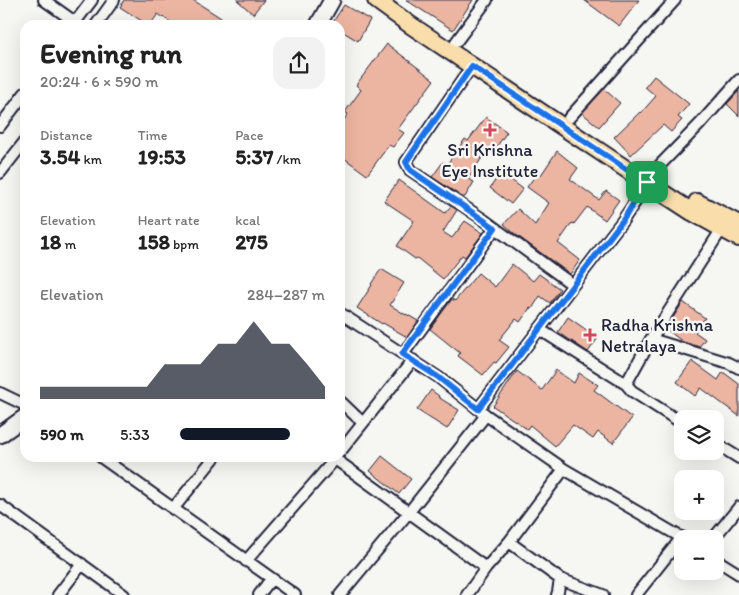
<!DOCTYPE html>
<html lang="en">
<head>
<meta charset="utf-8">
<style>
  :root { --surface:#fff; --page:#f2f2f2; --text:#222; --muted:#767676; --accent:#111827 }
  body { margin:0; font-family:Itim,sans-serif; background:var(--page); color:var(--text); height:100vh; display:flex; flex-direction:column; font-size:19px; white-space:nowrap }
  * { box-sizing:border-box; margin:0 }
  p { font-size:16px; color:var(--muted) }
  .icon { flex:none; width:28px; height:28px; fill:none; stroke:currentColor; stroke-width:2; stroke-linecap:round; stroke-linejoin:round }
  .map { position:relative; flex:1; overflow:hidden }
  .sheet { position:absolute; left:20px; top:20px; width:325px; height:442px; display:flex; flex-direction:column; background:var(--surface); border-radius:15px; box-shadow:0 5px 20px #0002 }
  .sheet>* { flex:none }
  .tools { position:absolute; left:674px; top:410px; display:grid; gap:10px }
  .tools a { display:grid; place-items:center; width:50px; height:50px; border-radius:10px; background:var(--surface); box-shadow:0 5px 20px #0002; font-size:25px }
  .pin { position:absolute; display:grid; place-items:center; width:42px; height:42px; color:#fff; margin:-21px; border-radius:10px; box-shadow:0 2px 8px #0006 }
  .round { display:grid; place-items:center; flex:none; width:52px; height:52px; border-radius:15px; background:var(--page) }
  .overview { display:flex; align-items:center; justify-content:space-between; height:85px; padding:0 20px }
  h1 { font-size:28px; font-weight:700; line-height:38px }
  .figures { display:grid; grid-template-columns:repeat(3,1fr); gap:8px; height:85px; padding:5px 20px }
  .figures div { display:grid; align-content:center }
  .figures b { font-size:21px; font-weight:700 }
  .figures small { font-size:14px; font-weight:400 }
  .figures p { font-size:14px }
  .chart { height:140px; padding:10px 20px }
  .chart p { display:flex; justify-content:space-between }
  .chart svg { width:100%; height:90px; margin-top:5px; fill:var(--accent); opacity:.7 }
  ul { padding:0 20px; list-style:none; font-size:16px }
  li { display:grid; grid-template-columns:80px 60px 1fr; align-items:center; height:38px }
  li i { height:12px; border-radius:6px; background:var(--accent) }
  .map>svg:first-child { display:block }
  .building { fill:#ecb5a2; stroke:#22223b }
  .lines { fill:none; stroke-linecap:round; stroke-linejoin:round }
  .street-casing { stroke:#22223b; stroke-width:14 }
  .secondary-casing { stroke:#22223b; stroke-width:19 }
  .primary-casing { stroke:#22223b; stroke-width:20 }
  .street { stroke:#f6f6f2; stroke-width:10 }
  .secondary { stroke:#f6f6f2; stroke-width:15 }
  .primary { stroke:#f9deab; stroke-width:16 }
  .route-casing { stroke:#fff; stroke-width:10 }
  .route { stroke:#1a73e8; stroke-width:6 }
  .poi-dot { fill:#d1495b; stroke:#f6f6f2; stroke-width:2 }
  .labels { text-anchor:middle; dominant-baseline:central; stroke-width:5; stroke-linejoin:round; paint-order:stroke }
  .poi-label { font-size:18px; fill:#22223b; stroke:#f6f6f2 }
</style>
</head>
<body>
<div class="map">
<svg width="739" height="595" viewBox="0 0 739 595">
  <rect width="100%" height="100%" fill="#f6f6f2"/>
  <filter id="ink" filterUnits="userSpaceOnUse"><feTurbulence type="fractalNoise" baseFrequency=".02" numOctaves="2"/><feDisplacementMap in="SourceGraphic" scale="10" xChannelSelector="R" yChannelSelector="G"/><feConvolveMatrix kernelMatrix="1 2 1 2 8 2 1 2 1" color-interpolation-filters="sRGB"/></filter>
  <g filter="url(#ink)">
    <path class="building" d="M124,0h69l39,25h-57l-17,-11 -8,11h-2l-28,-18z
      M237,0h27l-11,14z
      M406,0h67l-20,30z
      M584,0h55l-20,26z
      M344,5l26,15 -12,21 -18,-11v-5h-9z
      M387,44l47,36 -36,49 6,4 -11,14 -4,-2 -22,30 -27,-20v-30l8,-11 -3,-2 16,-22 -5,-5z
      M654,76l35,28 -11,13 4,3 -11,12 -8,-7 -32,30 -17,-18 26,-25 1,1 15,-17 -11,-9z
      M604,89l16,14 -21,24 -17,-14z
      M739,91v25l-12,-12z
      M486,117l21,15 -15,21 -5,-3 -19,29 6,3 -9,15h-3l-30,-20 11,-15 4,2 18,-25 3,2z
      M557,151l21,17 -8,11 29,21 7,-9 13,9 -14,20 -18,-13 -13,17 -2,-1 -14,20 22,17 -10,14 -55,-40 -11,-10 14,-15 17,16 14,-22 -22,-16 11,-15 3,3z
      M501,172l22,17 -12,15 -21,-16z
      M399,180l46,33 6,-7 6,4 -14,22 9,6 13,-17 18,12 -18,24 -3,-2 -19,24 -26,-21 -2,1 -18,-13 17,-25 -30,-20z
      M512,264l21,17 6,-7 21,15 -10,14 -10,-7 -8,13 -2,-1 -10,14 -4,-3 -17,21 10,7 -13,16 -2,-1 -11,13 -25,-19 2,-3 -30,-24 22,-30 3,2 23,-28 17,14z
      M381,269l23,14 -14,22 16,10v-1l12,7 -11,16 -24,-14 -1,1 -25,-16 15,-23 -1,-1z
      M683,302l22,16 -10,14 10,7 -6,8 -16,-5 -17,-13z
      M568,317l30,21 -10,14 -30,-20z
      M692,361l26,19 5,-8 16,12v32l-38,-28 -6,8 -18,-14z
      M556,370l18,13 5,-10 19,12 -4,5 38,28 -19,25 -15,-11 -5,7 -20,-14 -18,21 -25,-21 -3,4 -34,-23 24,-35 25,19z
      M431,390l8,6 -1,1 21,13 -12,19 -30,-19z
      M382,456l29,23 -12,15 -29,-23z"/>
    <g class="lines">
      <defs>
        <path id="street" d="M44,0l31,22
          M73,25l19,-25
          M96,25l18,-25
          M456,42l31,-42
          M472,66l-66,96 4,8 74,50 89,65
          M569,118l106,-118
          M0,126l25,-33
          M0,173l25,-32
          M340,313l98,64 48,38 78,54 120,70
          M539,329l87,55
          M651,339l78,24 10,5
          M403,354l92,-126
          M0,393l25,12
          M340,401l23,22
          M478,409l145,-189 37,-55 40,-41 39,-44
          M682,423l-50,-32 -6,-7 25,-45 74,-115
          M715,443l24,15
          M340,452l73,-92
          M102,458l193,137
          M335,459l151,109 23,-26 55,-73
          M0,505l124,90
          M173,509l41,-51
          M713,539l26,-32
          M509,542l51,37 -2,13 -1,3
          M715,559l24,15
          M246,561l90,-103
          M560,579l43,16
          M58,595l24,-31
          M259,595l12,-16
          M340,595l69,-83 77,-97
          M467,595l19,-27
          M636,595l46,-58"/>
        <path id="secondary" d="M318,25l14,-25
          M0,435l25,-18"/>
        <path id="primary" d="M376,0l33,24 223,149 60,39 47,26
          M697,202l42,22"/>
      </defs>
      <use href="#street" class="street-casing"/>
      <use href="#secondary" class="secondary-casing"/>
      <use href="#primary" class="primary-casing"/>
      <use href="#street" class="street"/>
      <use href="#secondary" class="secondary"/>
      <use href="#primary" class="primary"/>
    </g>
  </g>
  <g class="lines" filter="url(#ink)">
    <defs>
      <path id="route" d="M472,66l160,107 15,9 -24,38 -145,189 -40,-32 -36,-23 93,-126 -85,-58 -4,-8z"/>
    </defs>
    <use href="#route" class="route-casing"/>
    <use href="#route" class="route"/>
  </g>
  <g class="poi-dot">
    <path d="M487.5 122.5h5v5h5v5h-5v5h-5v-5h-5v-5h5z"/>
    <path d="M587.5 327.5h5v5h5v5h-5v5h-5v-5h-5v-5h5z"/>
  </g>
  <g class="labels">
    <g class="poi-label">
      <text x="490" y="150">Sri Krishna<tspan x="490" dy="21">Eye Institute</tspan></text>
      <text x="601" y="325" text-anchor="start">Radha Krishna<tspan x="601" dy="21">Netralaya</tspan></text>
    </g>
  </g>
</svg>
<div class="tools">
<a><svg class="icon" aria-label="layers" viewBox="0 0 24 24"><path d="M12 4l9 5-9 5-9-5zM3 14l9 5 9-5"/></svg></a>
<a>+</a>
<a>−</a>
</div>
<div class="pin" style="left:647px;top:182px;background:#1e9e55"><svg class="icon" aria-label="arrive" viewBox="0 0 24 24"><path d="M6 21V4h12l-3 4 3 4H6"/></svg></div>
<section class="sheet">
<div class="overview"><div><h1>Evening run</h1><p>20:24 · 6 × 590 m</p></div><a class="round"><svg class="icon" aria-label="share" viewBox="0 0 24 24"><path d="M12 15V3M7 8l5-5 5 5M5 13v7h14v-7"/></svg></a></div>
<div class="figures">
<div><p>Distance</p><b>3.54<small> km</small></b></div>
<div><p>Time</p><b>19:53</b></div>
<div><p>Pace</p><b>5:37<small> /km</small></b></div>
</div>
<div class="figures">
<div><p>Elevation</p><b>18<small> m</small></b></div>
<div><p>Heart rate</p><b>158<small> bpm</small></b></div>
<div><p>kcal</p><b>275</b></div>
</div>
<div class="chart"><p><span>Elevation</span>284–287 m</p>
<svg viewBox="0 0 160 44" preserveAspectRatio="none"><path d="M0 44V38L10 38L20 38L30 38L40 38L50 38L60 38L70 27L80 27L90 27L100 17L110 17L120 6L130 17L140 17L150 27L160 38V44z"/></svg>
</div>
<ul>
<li><b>590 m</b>5:33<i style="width:76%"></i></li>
</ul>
</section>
</div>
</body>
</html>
